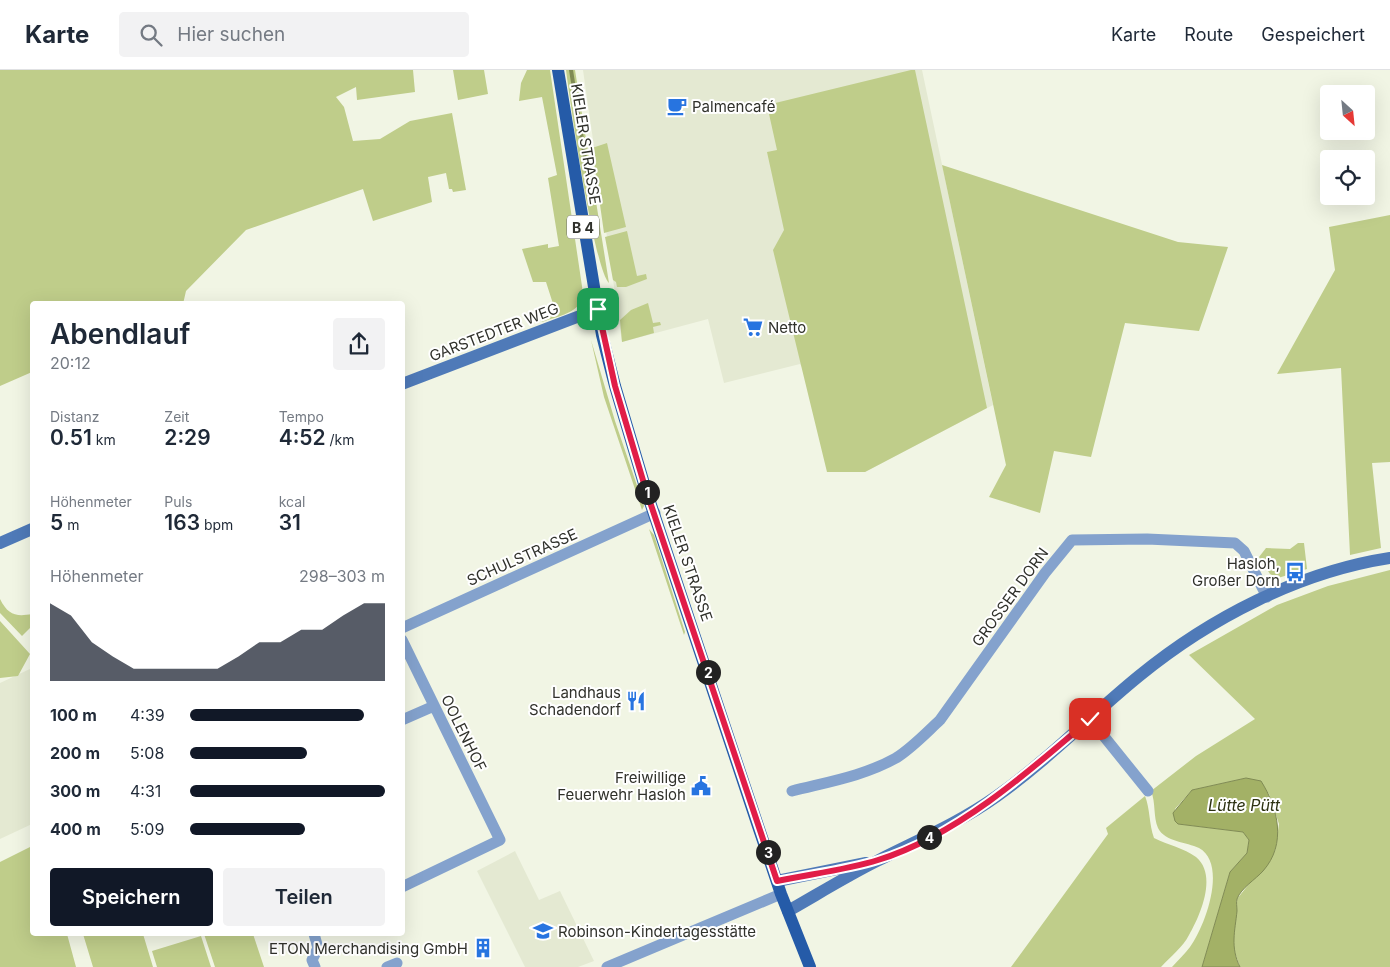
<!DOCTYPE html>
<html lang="de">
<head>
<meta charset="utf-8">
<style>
  :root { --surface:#fff; --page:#f2f2f3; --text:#1f2937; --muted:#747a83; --line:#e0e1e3; --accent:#111827 }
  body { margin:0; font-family:Inter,sans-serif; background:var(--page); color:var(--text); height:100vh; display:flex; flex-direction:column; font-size:19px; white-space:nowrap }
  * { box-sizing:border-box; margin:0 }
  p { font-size:16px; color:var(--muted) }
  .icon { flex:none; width:28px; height:28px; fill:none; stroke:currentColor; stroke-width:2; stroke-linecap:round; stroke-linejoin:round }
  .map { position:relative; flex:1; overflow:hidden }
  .sheet { position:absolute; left:30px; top:231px; width:375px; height:635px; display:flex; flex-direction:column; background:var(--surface); border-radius:5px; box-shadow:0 5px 20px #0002 }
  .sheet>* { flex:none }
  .needle { width:32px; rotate:153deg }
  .tools { position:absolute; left:1320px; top:15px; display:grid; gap:10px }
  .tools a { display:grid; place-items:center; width:55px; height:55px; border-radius:5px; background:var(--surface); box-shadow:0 5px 20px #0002; font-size:25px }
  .pin { position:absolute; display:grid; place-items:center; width:42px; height:42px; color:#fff; margin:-21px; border-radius:10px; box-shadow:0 2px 8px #0006 }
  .km { position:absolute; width:25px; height:25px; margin:-12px; border-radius:50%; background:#222; color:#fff; font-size:14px; line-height:25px; text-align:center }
  .round { display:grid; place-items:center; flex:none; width:52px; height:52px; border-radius:5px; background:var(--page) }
  .headline { display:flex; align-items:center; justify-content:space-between; height:85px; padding:0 20px }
  h1 { font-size:28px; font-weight:600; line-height:38px }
  .metrics { display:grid; grid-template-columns:repeat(3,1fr); gap:8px; height:85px; padding:5px 20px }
  .metrics div { display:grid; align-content:center }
  .metrics b { font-size:21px; font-weight:600 }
  .metrics small { font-size:14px; font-weight:400 }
  .metrics p { font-size:14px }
  .chart { height:140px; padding:10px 20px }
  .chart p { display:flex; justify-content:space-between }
  .chart svg { width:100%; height:90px; margin-top:5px; fill:var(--accent); opacity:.7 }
  .action { display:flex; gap:10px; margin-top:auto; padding:10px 20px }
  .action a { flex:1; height:58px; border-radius:5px; background:var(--accent); color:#fff; font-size:20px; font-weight:600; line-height:58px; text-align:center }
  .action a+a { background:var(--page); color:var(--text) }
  ul { padding:0 20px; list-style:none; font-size:16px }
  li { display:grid; grid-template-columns:80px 60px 1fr; align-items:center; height:38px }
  li i { height:12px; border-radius:6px; background:var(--accent) }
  header { display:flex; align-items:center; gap:30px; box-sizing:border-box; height:70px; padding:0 25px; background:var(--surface); border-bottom:1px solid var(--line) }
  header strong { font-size:24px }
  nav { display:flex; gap:28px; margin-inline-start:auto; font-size:18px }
  .search { width:350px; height:45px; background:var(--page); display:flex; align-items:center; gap:12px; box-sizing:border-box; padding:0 18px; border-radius:5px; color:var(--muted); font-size:19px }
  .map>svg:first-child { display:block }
  .built { fill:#e4e9d2 }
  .green { fill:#bfcd8a }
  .water { fill:#a3b166; stroke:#808b54 }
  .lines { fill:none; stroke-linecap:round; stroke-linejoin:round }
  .stream { stroke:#808b54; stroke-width:4 }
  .street { stroke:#84a2cd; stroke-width:11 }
  .secondary { stroke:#4f7ab8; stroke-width:12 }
  .primary { stroke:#255ba8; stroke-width:12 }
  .route-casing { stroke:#fff; stroke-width:10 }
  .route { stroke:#e11d48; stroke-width:6 }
  .labels { text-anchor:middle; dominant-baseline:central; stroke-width:4; stroke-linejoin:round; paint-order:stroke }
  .shield { fill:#fff; stroke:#6e6f6b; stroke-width:1 }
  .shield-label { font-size:14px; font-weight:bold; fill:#30312b }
  .poi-label { font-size:15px; fill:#30312b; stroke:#fff; text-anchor:end }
  .street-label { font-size:15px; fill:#30312b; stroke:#fff }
  .water-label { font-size:16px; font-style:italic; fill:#2c3111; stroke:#fff }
</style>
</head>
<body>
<header>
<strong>Karte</strong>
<div class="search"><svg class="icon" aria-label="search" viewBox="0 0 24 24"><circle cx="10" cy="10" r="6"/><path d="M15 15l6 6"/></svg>Hier suchen</div>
<nav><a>Karte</a><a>Route</a><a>Gespeichert</a></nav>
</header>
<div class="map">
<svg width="1390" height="897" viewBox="0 0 1390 897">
  <rect width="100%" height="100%" fill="#f1f5e4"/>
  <path class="built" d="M583,0h339l71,335 -128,67 -65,-108 -76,19 -16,-64 -86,23z
    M32,598v156l-32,15v-156z
    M515,781l24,49 21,-9 34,70 -16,6h-53l-48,-96z"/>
  <path class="green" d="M0,0h413l2,22 -58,8 -1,-13 -20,10 8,10 9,34 27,-2 30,-18 42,-8 14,77 -13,2 -1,-3h-3l-3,-16 -18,4 4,25 -59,19 -10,-32 -117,41 -60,61 -3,13h-151v68l-32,14z
    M453,0h31l4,24 -30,6z
    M527,0h23l33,223c-1,20 -25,23 -41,29l-2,-5 15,-7 -9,-28h-13l-11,-33 26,-5v4l11,-2 -11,-68 9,-3 -15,-78 -23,4 2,-18z
    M566,0h9l34,213c-15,-14 -39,-182 -43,-213z
    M911,0h4l72,338 -122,64h-38l-54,-222 11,-20 -17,-78 10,-2 -10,-45z
    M607,73l19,84 -22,6 -12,-85z
    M942,95l236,77 50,5 -29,84 -74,-8 -34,134 -37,-6 -14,62 -51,-16 17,-32z
    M1390,145v247l-18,1 9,85 -31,7 -9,-187 -64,6 58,-104 -6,-43z
    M627,161l10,45 9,-2 1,5 -21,8h-9l-1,-5 -3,-2 -8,-43z
    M648,233l5,20 7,-1 1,3 -8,2 1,6 -32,9 -2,-22 11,-10z
    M591,270l24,81 29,85 -2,4 -38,-113z
    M649,459l5,6 31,97 -1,3z
    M1298,473h6l3,26 -29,9 -8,-4 -11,-17 7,-9 24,1z
    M1390,500v397h-150l-6,-17 -1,-12 4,-39 38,-48 4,-27 -10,-30 -23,-16 -54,12 -17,19v12l3,3 65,8 6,8 -2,13 -17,19 -28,95h-30c6,-7 13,-13 18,-20 15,-20 38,-83 9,-99 -12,-6 -34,-6 -41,-20 -5,-11 -2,-25 -7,-37l45,-35 59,-37 -66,-64 88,-50 51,-19z
    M0,529c8,16 16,18 32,15v16l-2,-2 -8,8 -22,-23z
    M0,551l30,33 -12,22 -18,2z
    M1145,726c5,12 4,28 9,42 14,7 30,10 42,19 22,18 4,59 -7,78 -6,12 -19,22 -28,32h-150l97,-133 -2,-6z
    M32,776v88h35l9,33h-76v-105z
    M83,864h60l10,33h-60z
    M204,864h49l11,33h-49z
    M201,866l10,31h-54l-5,-16z"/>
  <path class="water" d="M1246,708l15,3c17,27 26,63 2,90 -7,8 -22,17 -26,28 -1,3 0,8 0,12 -2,20 -7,36 3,56h-38l28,-95 17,-19 2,-13 -6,-8 -65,-8 -3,-3 -2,-8 19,-23z"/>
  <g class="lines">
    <path class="stream" d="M571,0l16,101"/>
    <path class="street" d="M402,558l253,-115
      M402,570l98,200 -98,47
      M1090,649l58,72
      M402,650l32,-14
      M792,721c35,-9 72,-15 104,-33 16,-10 30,-25 44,-38l105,-147 27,-33 75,-1 88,4 9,8 23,46
      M314,864l4,14 -6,12 3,7
      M387,897l10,-4
      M607,897l174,-73"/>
    <path class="secondary" d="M402,314l196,-75
      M0,473l32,-14
      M777,811l89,-18
      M788,841c30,-17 59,-35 89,-50 41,-21 82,-38 120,-65 51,-36 94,-81 142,-120 71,-58 160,-104 251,-118"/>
    <path class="primary" d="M558,0l44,265 13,51 30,101 113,339 23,68 29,73"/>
  </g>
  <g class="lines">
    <defs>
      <path id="route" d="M598,239l17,77 30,101 132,394c33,-7 69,-11 101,-21 78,-24 152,-89 212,-141"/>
    </defs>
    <use href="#route" class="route-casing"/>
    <use href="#route" class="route"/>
  </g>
  <defs>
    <symbol id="cafe-bare" viewBox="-9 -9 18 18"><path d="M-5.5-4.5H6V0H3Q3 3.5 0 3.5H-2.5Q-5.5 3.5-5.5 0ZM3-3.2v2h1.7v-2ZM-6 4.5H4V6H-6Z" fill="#2774e0" stroke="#fff" stroke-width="2.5" paint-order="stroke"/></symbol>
    <symbol id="supermarket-bare" viewBox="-9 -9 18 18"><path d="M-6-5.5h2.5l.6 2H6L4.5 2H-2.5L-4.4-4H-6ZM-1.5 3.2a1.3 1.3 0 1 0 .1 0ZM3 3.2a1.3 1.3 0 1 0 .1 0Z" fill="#2774e0" stroke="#fff" stroke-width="2.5" paint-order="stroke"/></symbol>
    <symbol id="bus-bare" viewBox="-9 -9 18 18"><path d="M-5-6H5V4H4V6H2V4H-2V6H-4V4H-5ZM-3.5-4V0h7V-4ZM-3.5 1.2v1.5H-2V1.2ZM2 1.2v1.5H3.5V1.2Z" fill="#2774e0" stroke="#fff" stroke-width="2.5" paint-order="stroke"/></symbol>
    <symbol id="restaurant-bare" viewBox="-9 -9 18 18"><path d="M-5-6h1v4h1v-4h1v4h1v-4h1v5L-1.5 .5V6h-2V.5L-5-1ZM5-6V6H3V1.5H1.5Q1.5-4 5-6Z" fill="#2774e0" stroke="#fff" stroke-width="2.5" paint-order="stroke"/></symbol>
    <symbol id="civic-bare" viewBox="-9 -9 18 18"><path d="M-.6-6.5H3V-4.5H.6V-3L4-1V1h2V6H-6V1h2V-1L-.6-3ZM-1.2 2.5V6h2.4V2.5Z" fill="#2774e0" stroke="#fff" stroke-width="2.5" paint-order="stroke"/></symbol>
    <symbol id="school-bare" viewBox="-9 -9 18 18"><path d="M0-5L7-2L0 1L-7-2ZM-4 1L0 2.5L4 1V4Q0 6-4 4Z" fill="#2774e0" stroke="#fff" stroke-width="2.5" paint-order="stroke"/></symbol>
    <symbol id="building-bare" viewBox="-9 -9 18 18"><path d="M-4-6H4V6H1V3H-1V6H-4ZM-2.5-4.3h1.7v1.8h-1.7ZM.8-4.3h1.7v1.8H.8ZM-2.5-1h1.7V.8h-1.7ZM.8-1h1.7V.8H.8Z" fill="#2774e0" stroke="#fff" stroke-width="2.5" paint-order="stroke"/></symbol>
  </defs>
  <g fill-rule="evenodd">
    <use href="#cafe-bare" x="663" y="22" width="28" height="28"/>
    <use href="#supermarket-bare" x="739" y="243" width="28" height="28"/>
    <use href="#bus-bare" x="1281" y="488" width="28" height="28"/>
    <use href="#restaurant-bare" x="622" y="617" width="28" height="28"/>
    <use href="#civic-bare" x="687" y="702" width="28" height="28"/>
    <use href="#school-bare" x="529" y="847" width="28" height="28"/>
    <use href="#building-bare" x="469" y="864" width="28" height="28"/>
  </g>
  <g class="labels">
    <rect class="shield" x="567" y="145.5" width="32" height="23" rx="4"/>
    <g class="shield-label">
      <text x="583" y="157">B 4</text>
    </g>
    <g class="poi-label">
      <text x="692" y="36" text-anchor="start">Palmencafé</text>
      <text x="768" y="257" text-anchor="start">Netto</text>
      <text x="1280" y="493">Hasloh,<tspan x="1280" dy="17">Großer Dorn</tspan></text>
      <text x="621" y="622">Landhaus<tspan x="621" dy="17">Schadendorf</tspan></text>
      <text x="686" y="707">Freiwillige<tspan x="686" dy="17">Feuerwehr Hasloh</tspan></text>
      <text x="558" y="861" text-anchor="start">Robinson-Kindertagesstätte</text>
      <text x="468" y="878">ETON Merchandising GmbH</text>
    </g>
    <g class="street-label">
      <text transform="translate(586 74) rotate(81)">KIELER STRASSE</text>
      <text transform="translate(494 262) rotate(-21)">GARSTEDTER WEG</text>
      <text transform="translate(522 487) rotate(-24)">SCHULSTRASSE</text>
      <text transform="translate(688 493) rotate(71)">KIELER STRASSE</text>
      <text transform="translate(1010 527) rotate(-54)">GROSSER DORN</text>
      <text transform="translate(464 663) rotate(64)">OOLENHOF</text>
    </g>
    <g class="water-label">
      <text x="1244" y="735">Lütte Pütt</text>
    </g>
  </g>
</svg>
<div class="tools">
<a><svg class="needle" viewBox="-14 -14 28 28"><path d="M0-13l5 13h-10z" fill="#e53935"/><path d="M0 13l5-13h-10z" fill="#747a83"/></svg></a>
<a><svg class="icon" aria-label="locate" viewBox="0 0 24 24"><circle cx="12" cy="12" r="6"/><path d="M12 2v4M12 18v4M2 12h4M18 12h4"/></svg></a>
</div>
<div class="pin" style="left:598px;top:239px;background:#1e9e55"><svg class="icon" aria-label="arrive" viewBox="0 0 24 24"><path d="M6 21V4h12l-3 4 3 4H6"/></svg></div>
<div class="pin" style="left:1090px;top:649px;background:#d93025"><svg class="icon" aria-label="check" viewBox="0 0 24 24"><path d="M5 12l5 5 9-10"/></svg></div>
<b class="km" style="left:647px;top:422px">1</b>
<b class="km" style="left:708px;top:602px">2</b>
<b class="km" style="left:768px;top:782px">3</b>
<b class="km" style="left:929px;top:767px">4</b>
<section class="sheet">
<div class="headline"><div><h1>Abendlauf</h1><p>20:12</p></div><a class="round"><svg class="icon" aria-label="share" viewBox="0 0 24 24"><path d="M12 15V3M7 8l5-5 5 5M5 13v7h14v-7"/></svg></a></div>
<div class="metrics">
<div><p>Distanz</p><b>0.51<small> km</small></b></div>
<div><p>Zeit</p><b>2:29</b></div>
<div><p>Tempo</p><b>4:52<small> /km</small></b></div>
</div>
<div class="metrics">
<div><p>Höhenmeter</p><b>5<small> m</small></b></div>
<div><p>Puls</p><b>163<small> bpm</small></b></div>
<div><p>kcal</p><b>31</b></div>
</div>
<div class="chart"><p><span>Höhenmeter</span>298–303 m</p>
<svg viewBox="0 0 160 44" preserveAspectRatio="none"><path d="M0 44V6L10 12L20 25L30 32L40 38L50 38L60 38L70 38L80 38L90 32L100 25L110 25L120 19L130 19L140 12L150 6L160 6V44z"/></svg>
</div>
<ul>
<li><b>100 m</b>4:39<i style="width:89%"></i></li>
<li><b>200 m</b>5:08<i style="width:60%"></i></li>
<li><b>300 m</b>4:31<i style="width:100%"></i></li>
<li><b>400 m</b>5:09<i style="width:59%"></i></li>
</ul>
<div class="action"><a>Speichern</a><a>Teilen</a></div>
</section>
</div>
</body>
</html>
